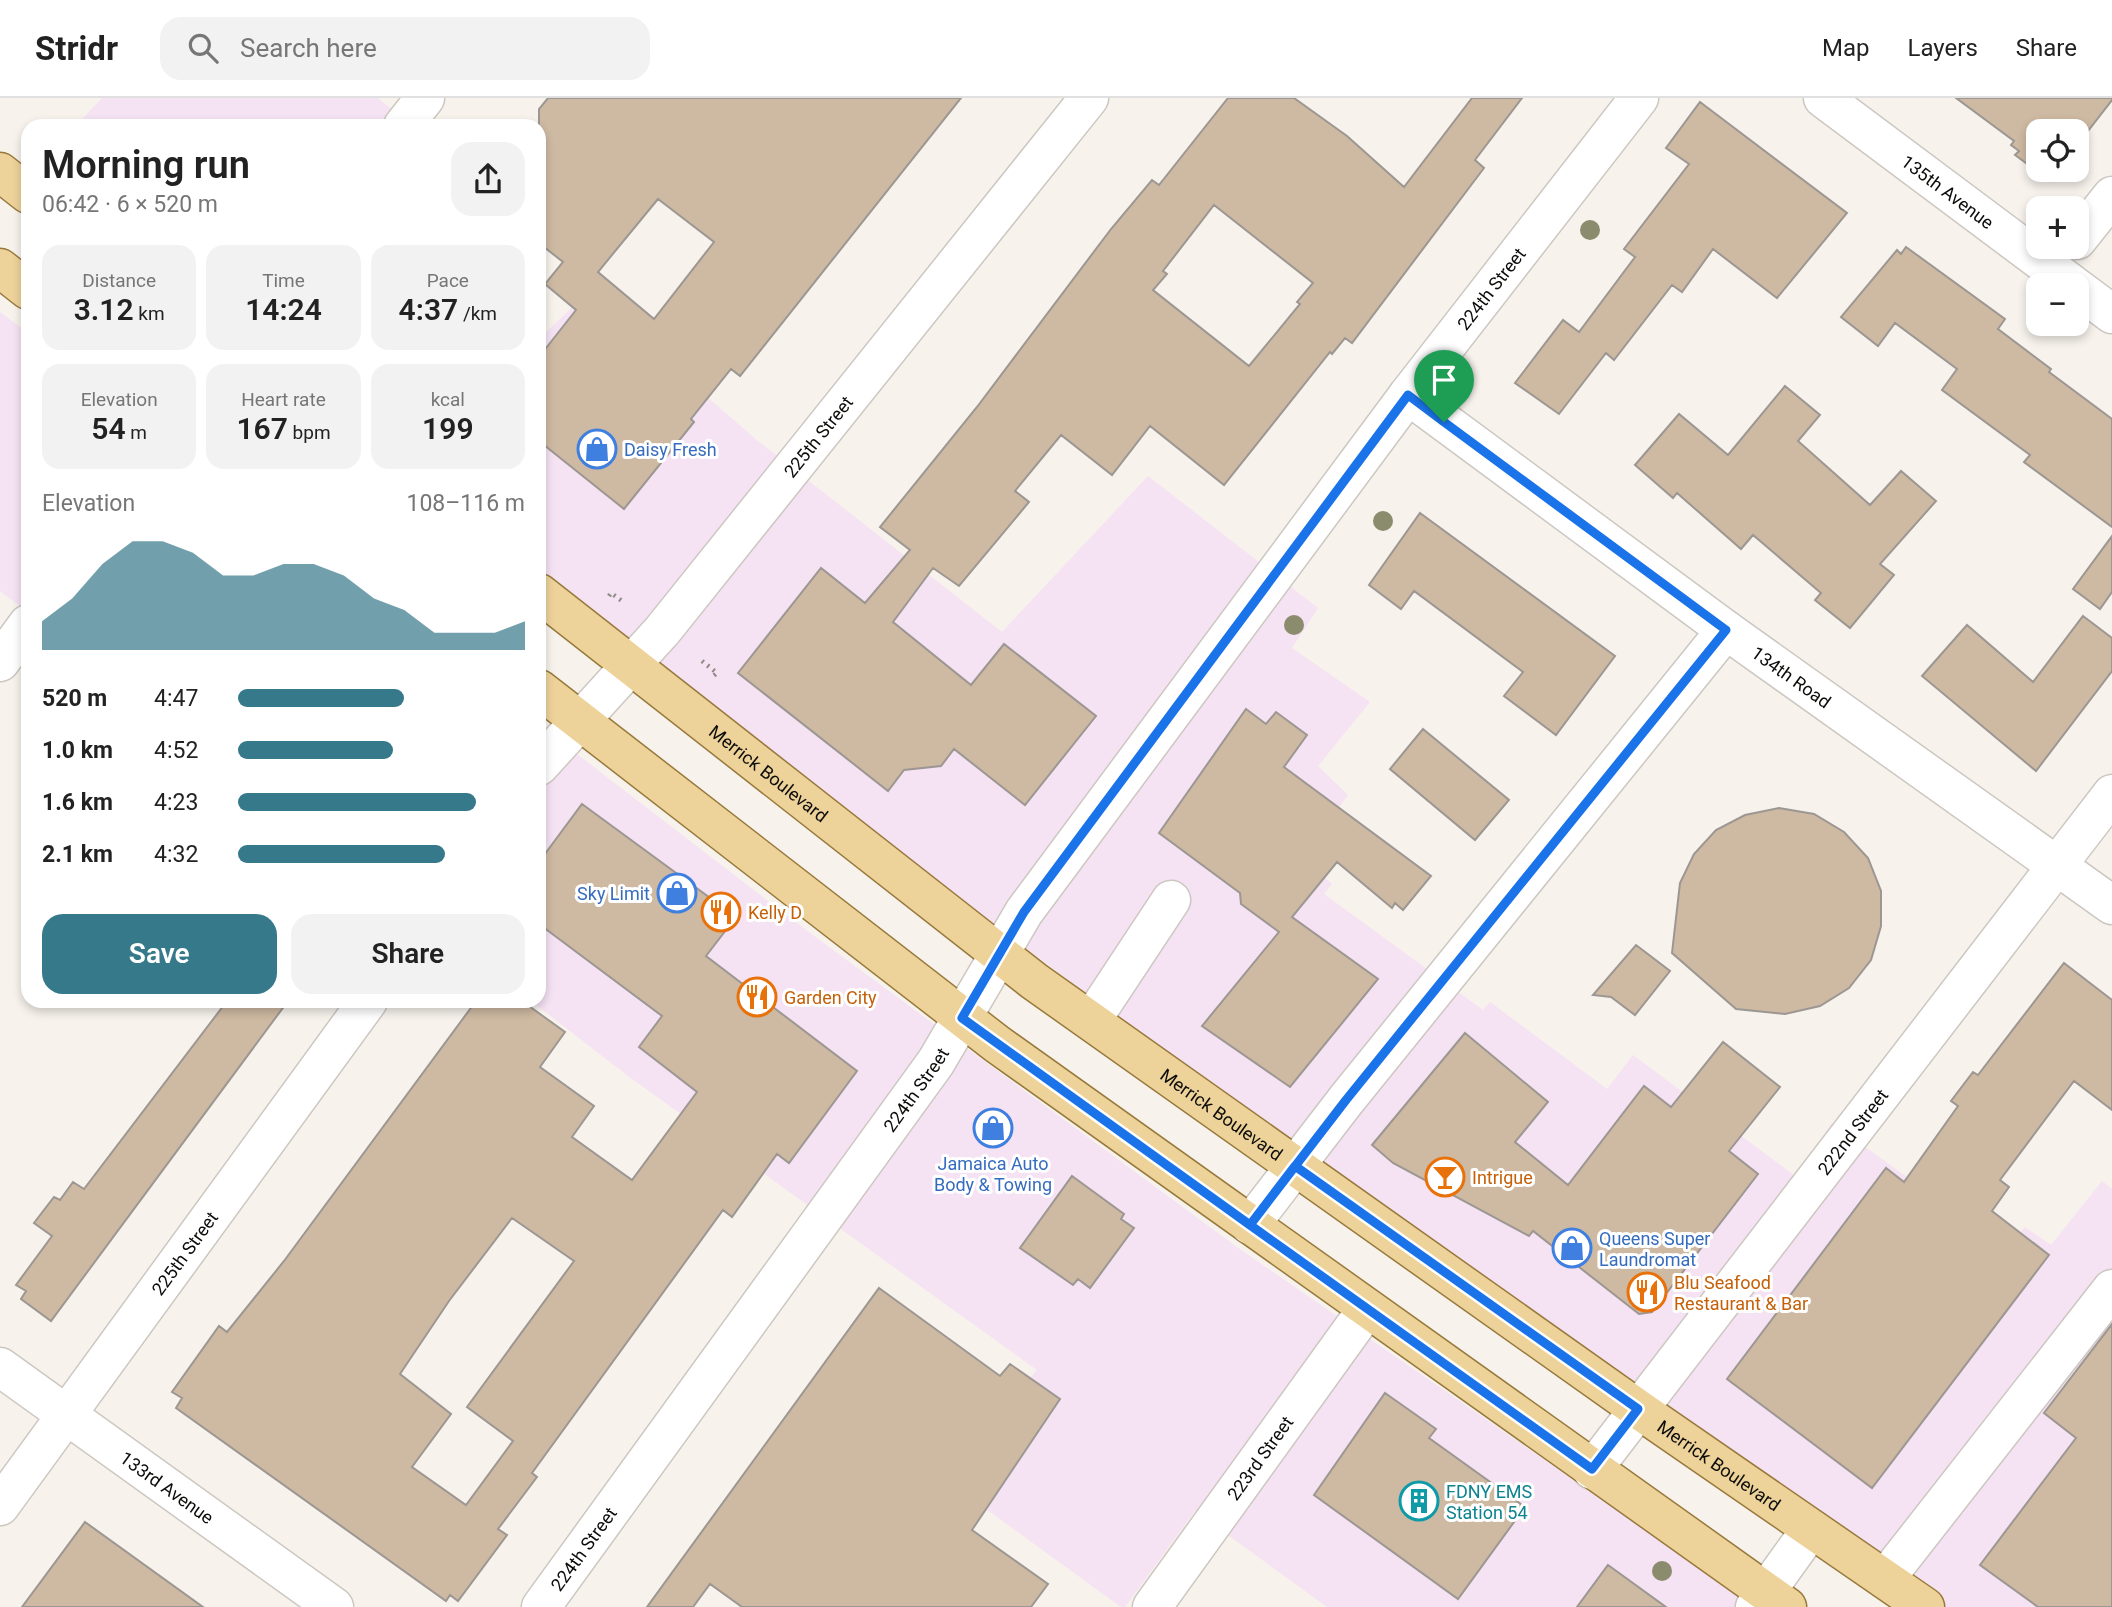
<!DOCTYPE html>
<html lang="en">
<head>
<meta charset="utf-8">
<style>
  :root { --surface:#fff; --page:#f2f2f2; --text:#222; --muted:#767676; --line:#e0e0e0; --accent:#36798a }
  body { margin:0; font-family:Roboto,sans-serif; background:var(--page); color:var(--text); height:100vh; display:flex; flex-direction:column; font-size:26px; white-space:nowrap }
  * { box-sizing:border-box; margin:0 }
  p { font-size:23px; color:var(--muted) }
  .icon { flex:none; width:38px; height:38px; fill:none; stroke:currentColor; stroke-width:2; stroke-linecap:round; stroke-linejoin:round }
  .map { position:relative; flex:1; overflow:hidden }
  .sheet { position:absolute; left:21px; top:21px; width:525px; height:889px; display:flex; flex-direction:column; background:var(--surface); border-radius:21px; box-shadow:0 4px 10px #0003 }
  .sheet>* { flex:none }
  .buttons { position:absolute; left:2026px; top:21px; display:grid; gap:14px }
  .buttons a { display:grid; place-items:center; width:63px; height:63px; border-radius:14px; background:var(--surface); box-shadow:0 4px 10px #0003; font-size:35px }
  .pin { position:absolute; display:grid; place-items:center; width:60px; height:60px; color:#fff; margin:-72px -30px; border-radius:50% 50% 50% 0; rotate:-45deg; box-shadow:0 0 7px #0007 }
  .pin .icon { rotate:45deg }
  .round { display:grid; place-items:center; flex:none; width:74px; height:74px; border-radius:21px; background:var(--page) }
  .overview { display:flex; align-items:center; justify-content:space-between; height:119px; padding:0 21px }
  h1 { font-size:38px; font-weight:600; line-height:52px }
  .metrics { display:grid; grid-template-columns:repeat(3,1fr); gap:10px; height:119px; padding:7px 21px }
  .metrics div { display:grid; align-content:center; border-radius:18px; background:var(--page); text-align:center }
  .metrics b { font-size:30px; font-weight:600 }
  .metrics small { font-size:19px; font-weight:400 }
  .metrics p { font-size:19px }
  .chart { height:196px; padding:14px 21px }
  .chart p { display:flex; justify-content:space-between }
  .chart svg { width:100%; height:126px; margin-top:7px; fill:var(--accent); opacity:.7 }
  .action { display:flex; gap:14px; margin-top:auto; padding:14px 21px }
  .action a { flex:1; height:80px; border-radius:21px; background:var(--accent); color:#fff; font-size:28px; font-weight:600; line-height:80px; text-align:center }
  .action a+a { background:var(--page); color:var(--text) }
  ul { padding:0 21px; list-style:none; font-size:23px }
  li { display:grid; grid-template-columns:112px 84px 1fr; align-items:center; height:52px }
  li i { height:18px; border-radius:9px; background:var(--accent) }
  header { display:flex; align-items:center; gap:42px; box-sizing:border-box; height:98px; padding:0 35px; background:var(--surface); border-bottom:2px solid var(--line) }
  header strong { font-size:33px }
  nav { display:flex; gap:38px; margin-inline-start:auto; font-size:24px }
  .search { width:490px; height:63px; background:var(--page); display:flex; align-items:center; gap:18px; box-sizing:border-box; padding:0 24px; border-radius:21px; color:var(--muted); font-size:26px }
  .map>svg:first-child { display:block }
  .commercial { fill:#f5e2f3 }
  .building { fill:#ceb9a2; stroke:#9c9792; stroke-width:2; fill-rule:evenodd }
  .lines { fill:none; stroke-linecap:round; stroke-linejoin:round }
  .minor-casing { stroke:#cdc7c1; stroke-width:41 }
  .major-casing { stroke:#97793b; stroke-width:41 }
  .path { stroke:#8f8b87; stroke-width:4.5; stroke-dasharray:2 5; stroke-linecap:butt }
  .minor { stroke:#fff; stroke-width:38 }
  .major { stroke:#edd29a; stroke-width:38 }
  .tree { fill:#8a8c6d }
  .route-casing { stroke:#fff; stroke-width:14 }
  .route { stroke:#1a73e8; stroke-width:9 }
  .labels { text-anchor:middle; dominant-baseline:central; stroke-width:6; stroke-linejoin:round; paint-order:stroke }
  .street-label { font-size:18px; fill:#0d0c0a; stroke:#fff }
  .shop-label { font-size:18px; fill:#366cbe; stroke:#fff; text-anchor:start }
  .food-label { font-size:18px; fill:#c56008; stroke:#fff; text-anchor:start }
  .culture-label { font-size:18px; fill:#0d838f; stroke:#fff; text-anchor:start }
</style>
</head>
<body>
<header>
<strong>Stridr</strong>
<div class="search"><svg class="icon" aria-label="search" viewBox="0 0 24 24"><circle cx="10" cy="10" r="6"/><path d="M15 15l6 6"/></svg>Search here</div>
<nav><a>Map</a><a>Layers</a><a>Share</a></nav>
</header>
<div class="map">
<svg width="2112" height="1509" viewBox="0 0 2112 1509">
  <rect width="100%" height="100%" fill="#f7f2ec"/>
  <path class="commercial" d="M102,0h276l34,28h-336z
    M587,195l172,149 243,190 146,-156 170,132 -26,40 78,54 -52,64 30,29 -47,63 31,26 -8,10 159,116 7,-8 117,87 26,-34 162,121 37,-53 175,126 18,-22 26,18 51,-64 10,8v418h-165l-558,-386 -612,-460 -238,-184v-238z
    M0,214l28,21v279l-28,-21z
    M539,627l271,208 427,314 520,360h-430l-132,-96 -70,96h-4l-179,-130 95,-107 -409,-294 -97,-75h8z"/>
  <path class="building" d="M548,0h413l-221,278 -9,-7 -40,50 3,3 -70,87 -85,-68v-84l37,-47 -31,-26 18,-22 -24,-19v-134zM658,101l56,43 -60,77 -56,-47z
    M1228,0h66l53,38 57,51 68,-89h50l-47,62 9,8 -132,175 -7,-5 -13,16 -2,-2 -106,133 -74,-59 -38,49 -51,-40 -46,56 14,11 -70,84 -26,-18 -40,54 78,63 33,-41 92,72 -71,89 -71,-56 -13,17 -37,4 -16,21 -150,-118 83,-105 44,35 45,-53 -30,-23 97,-120 134,-178 41,-49 7,5zM1214,107l99,78 -16,19 3,2 -51,62 -96,-76 14,-16 -4,-3z
    M1956,0h156v2l-35,45v-14h-38v39h20l-9,11 -35,-26 4,-4 -8,-6 3,-4z
    M1700,4l147,111 -70,85 -64,-49 -31,43 -10,-7 -58,75 -8,-7 -47,61 -44,-31 48,-63 16,12 56,-75 -11,-8 65,-85 -23,-16z
    M1906,149l99,72 -7,10 53,40 -2,3 63,47v108l-88,-65 6,-7 -88,-65 15,-21 -62,-46 -17,23 -37,-29 56,-67 4,4z
    M1785,288l35,29 -22,26 72,64 31,-34 35,30 -56,63 14,11 -44,53 -35,-28 6,-7 -68,-58 -12,14 -64,-56 -4,5 -38,-33 44,-51 49,41z
    M1420,415l195,143 -59,79 -52,-39 19,-24 -109,-81 -13,18 -32,-24z
    M2112,438v56l-12,17 -27,-20z
    M2083,518l29,22v33l-76,100 -114,-95 45,-51 66,57z
    M1246,611l20,15 10,-12 31,23 -23,32 147,109 -28,34 -8,-7 -3,5 -55,-46 -45,55 86,62 -88,108 -88,-61 77,-94 -38,-28 -1,-11 -81,-60z
    M1423,631l86,71 -34,40 -85,-71z
    M582,706l154,113 -30,39 151,115 -68,92 -12,-9 -45,63 -9,-7 -191,263 5,4 -39,52 9,6 -49,66 -8,-6 -4,6 -270,-193 6,-10 -10,-6 47,-66 8,6 57,-71 192,-260h46l43,31 -25,35 54,39 -22,31 60,43 65,-88 -58,-45 23,-31 -123,-92v-62zM512,1120l62,43 -107,146 46,34 -47,64 -54,-38 39,-53 -51,-40 49,-73z
    M1779,710l35,6 30,18 24,26 13,33v35l-10,34 -22,28 -29,18 -35,8 -49,-5 -64,-56 8,-70 14,-29 22,-24 29,-15z
    M1636,847l34,26 -35,44 -24,-18 -18,-2z
    M2064,865l48,37v110l-38,-29 -74,99 9,7 -17,24 57,44 -177,233 -145,-109 159,-211 18,14 54,-76 -7,-5 22,-29 5,3z
    M227,903h61l-237,320 -30,-22 5,-8 -10,-6 36,-49 -18,-13 20,-26 6,3 13,-18 11,7z
    M1465,935l83,69 -33,40 53,43 76,-99 27,21 52,-65 57,45 -51,64 29,23 -106,138 -13,2 -106,-83 -4,5 -136,-73 -21,-18z
    M1072,1078l52,38 -3,5 13,9 -44,60 -12,-9 -5,6 -53,-37z
    M879,1190l121,88 10,-12 50,35 -88,131 76,54 -17,23h-289l-32,-23 -17,23h-46z
    M2112,1226v283h-74l-58,-42 96,-127 -32,-25z
    M1385,1295l51,36 -7,9 96,69 -67,92 -144,-104z
    M85,1424l118,85h-181z
    M1608,1467l58,42h-89z"/>
  <g class="lines">
    <defs>
      <g id="minor">
        <path id="s1" d="M1823,0l250,187"/>
        <path d="M403,28l22,-28"/>
        <path d="M2077,142l35,-44"/>
        <path d="M2077,190l35,26"/>
        <path id="s2" d="M1408,297l318,235 386,275"/>
        <path d="M0,564l28,-38"/>
        <path id="s3" d="M539,668l123,-135 427,-533"/>
        <path d="M1091,923l80,-121"/>
        <path d="M1250,1127l96,-125 380,-470"/>
        <path id="s4" d="M0,1269l334,240"/>
        <path id="s5" d="M1592,1372l520,-676"/>
        <path id="s6" d="M0,1408l368,-505"/>
        <path d="M1885,1481l227,-290"/>
        <path id="s7" d="M541,1509l395,-545 88,-150 384,-517 231,-297"/>
        <path id="s8" d="M1152,1509l215,-298"/>
        <path d="M1755,1509l56,-78"/>
      </g>
      <g id="major">
        <path d="M0,74l28,22"/>
        <path d="M0,170l28,22"/>
        <path id="s9" d="M539,495l495,388 604,428 287,198"/>
        <path d="M539,591l458,355 790,563"/>
      </g>
    </defs>
    <use href="#minor" class="minor-casing"/>
    <use href="#major" class="major-casing"/>
    <path class="path" d="M609,498l2,-3 11,8
      M702,563l15,12 -6,5"/>
    <use href="#minor" class="minor"/>
    <use href="#major" class="major"/>
  </g>
  <g class="tree">
    <circle cx="1590" cy="132" r="10"/>
    <circle cx="1383" cy="423" r="10"/>
    <circle cx="1294" cy="527" r="10"/>
    <circle cx="1662" cy="1473" r="10"/>
  </g>
  <g class="lines">
    <defs>
      <path id="route" d="M1444,324l-36,-27 -384,517 -62,106 288,207 45,-59 343,243 -46,60 -342,-244 96,-125 380,-470 -282,-208"/>
    </defs>
    <use href="#route" class="route-casing"/>
    <use href="#route" class="route"/>
  </g>
  <defs>
    <symbol id="shop-ring" viewBox="-11 -11 22 22"><circle r="9.5" fill="#fff" stroke="#3f7fe0" stroke-width="1.5"/><path d="M-5-2.5h2.3a2.7 3.5 0 0 1 5.4 0H5L5.5 6h-11ZM-1.5-2.5h3a1.5 2.3 0 0 0-3 0Z" fill="#3f7fe0"/></symbol>
    <symbol id="restaurant-ring" viewBox="-11 -11 22 22"><circle r="9.5" fill="#fff" stroke="#e8710a" stroke-width="1.5"/><path d="M-5-6h1v4h1v-4h1v4h1v-4h1v5L-1.5 .5V6h-2V.5L-5-1ZM5-6V6H3V1.5H1.5Q1.5-4 5-6Z" fill="#e8710a"/></symbol>
    <symbol id="bar-ring" viewBox="-11 -11 22 22"><circle r="9.5" fill="#fff" stroke="#e8710a" stroke-width="1.5"/><path d="M-6-5H6L.8 .8V4.5H3.5V6h-7V4.5H-.8V.8Z" fill="#e8710a"/></symbol>
    <symbol id="building-ring" viewBox="-11 -11 22 22"><circle r="9.5" fill="#fff" stroke="#0f9aa8" stroke-width="1.5"/><path d="M-4-6H4V6H1V3H-1V6H-4ZM-2.5-4.3h1.7v1.8h-1.7ZM.8-4.3h1.7v1.8H.8ZM-2.5-1h1.7V.8h-1.7ZM.8-1h1.7V.8H.8Z" fill="#0f9aa8"/></symbol>
  </defs>
  <g fill-rule="evenodd">
    <use href="#shop-ring" x="575" y="329" width="44" height="44"/>
    <use href="#shop-ring" x="655" y="773" width="44" height="44"/>
    <use href="#restaurant-ring" x="699" y="792" width="44" height="44"/>
    <use href="#restaurant-ring" x="735" y="877" width="44" height="44"/>
    <use href="#shop-ring" x="971" y="1008" width="44" height="44"/>
    <use href="#bar-ring" x="1423" y="1057" width="44" height="44"/>
    <use href="#shop-ring" x="1550" y="1128" width="44" height="44"/>
    <use href="#restaurant-ring" x="1625" y="1172" width="44" height="44"/>
    <use href="#building-ring" x="1397" y="1381" width="44" height="44"/>
  </g>
  <g class="labels">
    <g class="street-label">
      <text stroke="none"><textPath href="#s1" startOffset="156">135th Avenue</textPath></text>
      <text stroke="none"><textPath href="#s7" startOffset="1626">224th Street</textPath></text>
      <text stroke="none"><textPath href="#s3" startOffset="432">225th Street</textPath></text>
      <text stroke="none"><textPath href="#s2" startOffset="476">134th Road</textPath></text>
      <text stroke="none"><textPath href="#s9" startOffset="292">Merrick Boulevard</textPath></text>
      <text stroke="none"><textPath href="#s7" startOffset="639">224th Street</textPath></text>
      <text stroke="none"><textPath href="#s9" startOffset="859">Merrick Boulevard</textPath></text>
      <text stroke="none"><textPath href="#s5" startOffset="427">222nd Street</textPath></text>
      <text stroke="none"><textPath href="#s6" startOffset="313">225th Street</textPath></text>
      <text stroke="none"><textPath href="#s8" startOffset="184">223rd Street</textPath></text>
      <text stroke="none"><textPath href="#s9" startOffset="1468">Merrick Boulevard</textPath></text>
      <text stroke="none"><textPath href="#s4" startOffset="206">133rd Avenue</textPath></text>
      <text stroke="none"><textPath href="#s7" startOffset="72">224th Street</textPath></text>
    </g>
    <g class="shop-label">
      <text x="624" y="351">Daisy Fresh</text>
      <text x="650" y="795" text-anchor="end">Sky Limit</text>
      <text x="993" y="1065" text-anchor="middle">Jamaica Auto<tspan x="993" dy="21">Body &amp; Towing</tspan></text>
      <text x="1599" y="1140">Queens Super<tspan x="1599" dy="21">Laundromat</tspan></text>
    </g>
    <g class="food-label">
      <text x="748" y="814">Kelly D</text>
      <text x="784" y="899">Garden City</text>
      <text x="1472" y="1079">Intrigue</text>
      <text x="1674" y="1184">Blu Seafood<tspan x="1674" dy="21">Restaurant &amp; Bar</tspan></text>
    </g>
    <g class="culture-label">
      <text x="1446" y="1393">FDNY EMS<tspan x="1446" dy="21">Station 54</tspan></text>
    </g>
  </g>
</svg>
<div class="buttons">
<a><svg class="icon" aria-label="locate" viewBox="0 0 24 24"><circle cx="12" cy="12" r="6"/><path d="M12 2v4M12 18v4M2 12h4M18 12h4"/></svg></a>
<a>+</a>
<a>−</a>
</div>
<div class="pin" style="left:1444px;top:324px;background:#1e9e55"><svg class="icon" aria-label="arrive" viewBox="0 0 24 24"><path d="M6 21V4h12l-3 4 3 4H6"/></svg></div>
<section class="sheet">
<div class="overview"><div><h1>Morning run</h1><p>06:42 · 6 × 520 m</p></div><a class="round"><svg class="icon" aria-label="share" viewBox="0 0 24 24"><path d="M12 15V3M7 8l5-5 5 5M5 13v7h14v-7"/></svg></a></div>
<div class="metrics">
<div><p>Distance</p><b>3.12<small> km</small></b></div>
<div><p>Time</p><b>14:24</b></div>
<div><p>Pace</p><b>4:37<small> /km</small></b></div>
</div>
<div class="metrics">
<div><p>Elevation</p><b>54<small> m</small></b></div>
<div><p>Heart rate</p><b>167<small> bpm</small></b></div>
<div><p>kcal</p><b>199</b></div>
</div>
<div class="chart"><p><span>Elevation</span>108–116 m</p>
<svg viewBox="0 0 160 44" preserveAspectRatio="none"><path d="M0 44V34L10 26L20 14L30 6L40 6L50 10L60 18L70 18L80 14L90 14L100 18L110 26L120 30L130 38L140 38L150 38L160 34V44z"/></svg>
</div>
<ul>
<li><b>520 m</b>4:47<i style="width:58%"></i></li>
<li><b>1.0 km</b>4:52<i style="width:54%"></i></li>
<li><b>1.6 km</b>4:23<i style="width:83%"></i></li>
<li><b>2.1 km</b>4:32<i style="width:72%"></i></li>
</ul>
<div class="action"><a>Save</a><a>Share</a></div>
</section>
</div>
</body>
</html>
